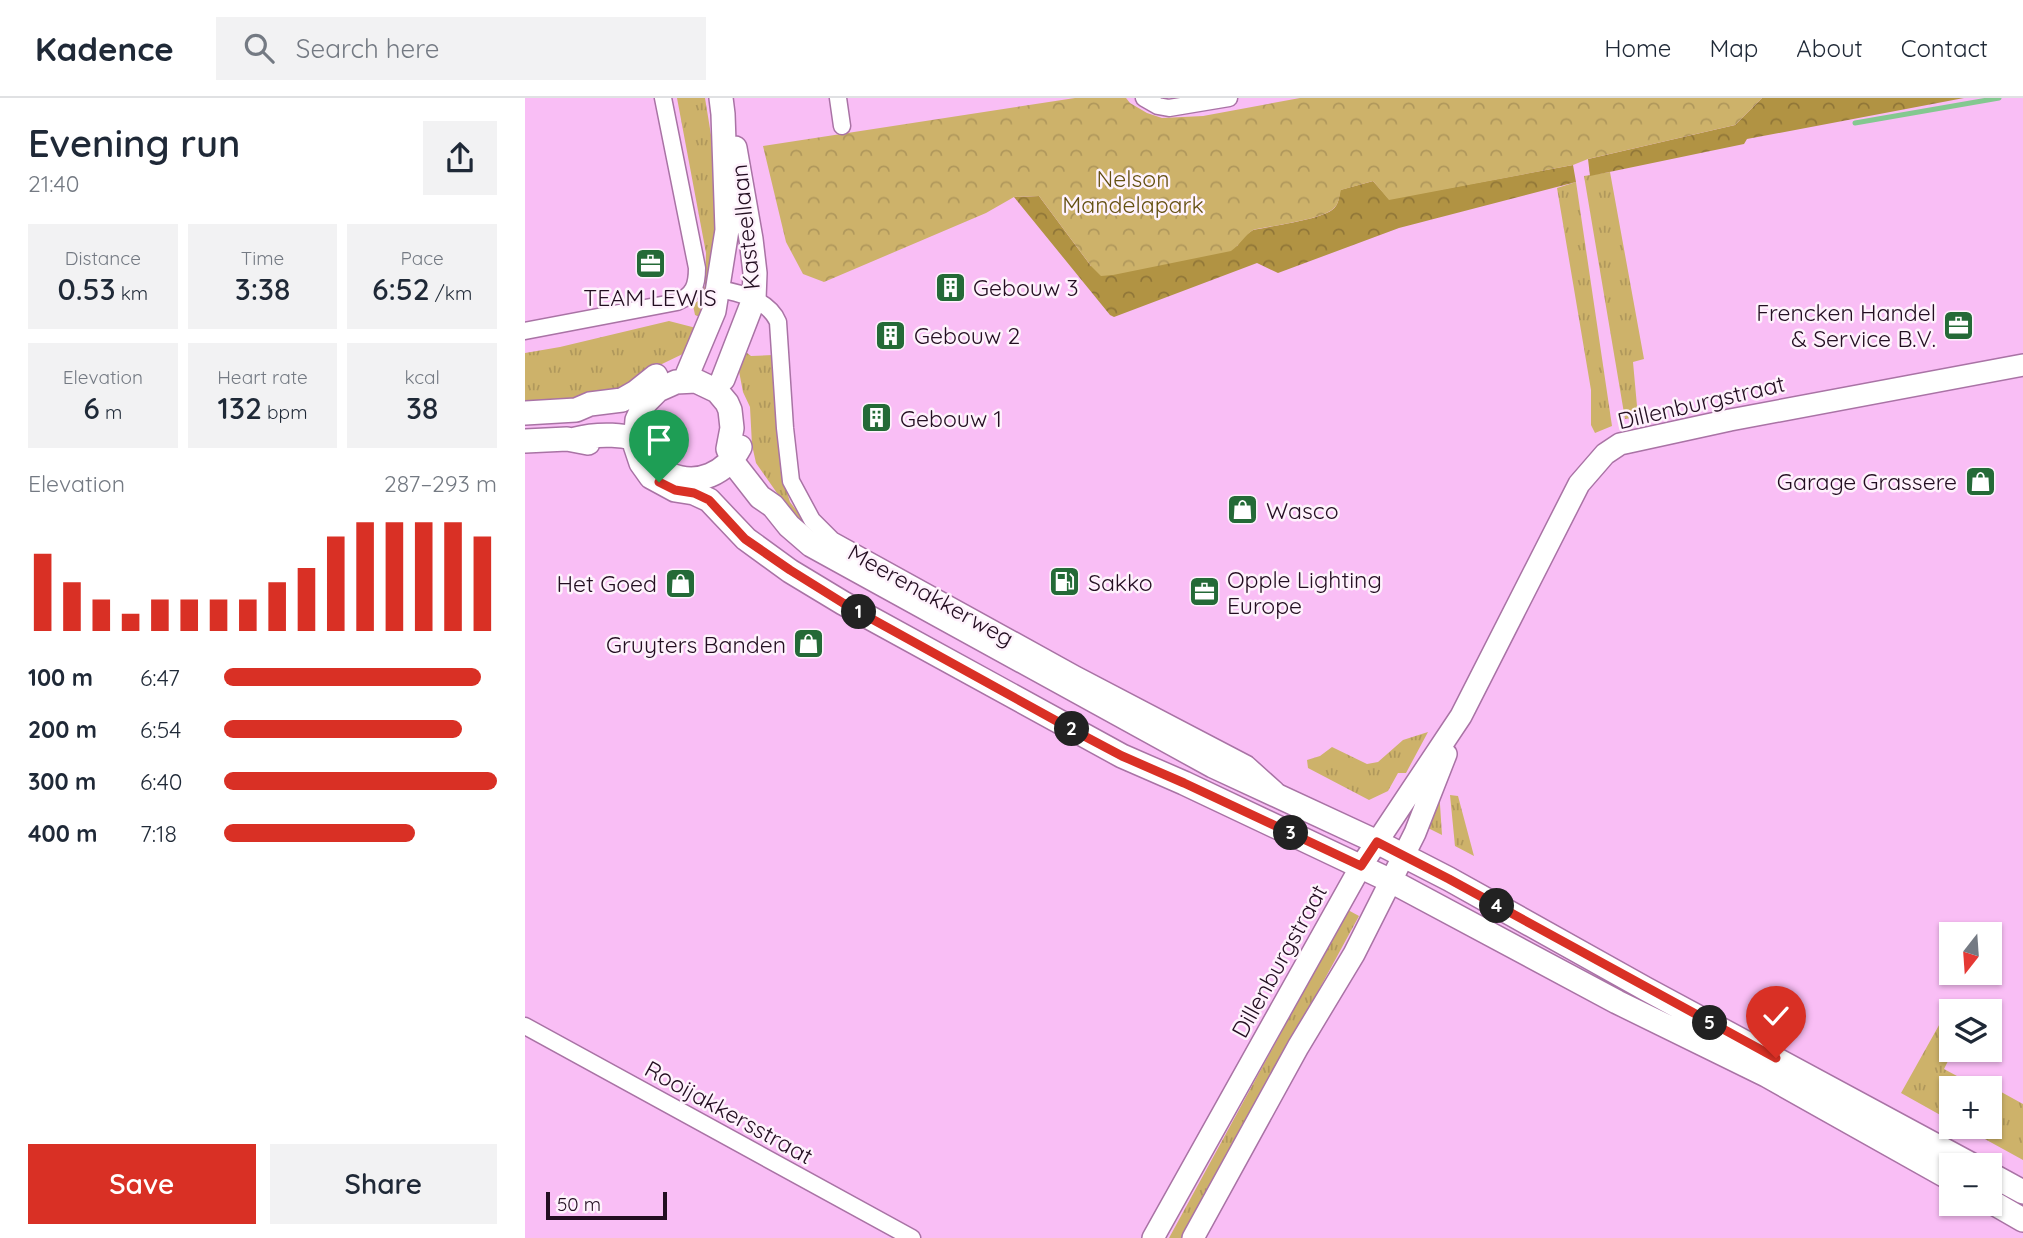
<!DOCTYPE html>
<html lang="en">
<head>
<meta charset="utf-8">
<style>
  :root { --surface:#fff; --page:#f2f2f3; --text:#1f2937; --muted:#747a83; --line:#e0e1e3; --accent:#d93025 }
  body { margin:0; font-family:Quicksand,sans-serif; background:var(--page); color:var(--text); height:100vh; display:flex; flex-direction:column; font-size:26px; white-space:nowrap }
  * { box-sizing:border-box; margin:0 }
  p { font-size:23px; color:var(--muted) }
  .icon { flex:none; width:38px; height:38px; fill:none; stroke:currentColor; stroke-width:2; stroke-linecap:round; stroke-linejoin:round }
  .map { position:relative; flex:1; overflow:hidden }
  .panel { display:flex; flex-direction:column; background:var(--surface); width:525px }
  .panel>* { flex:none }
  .needle { width:46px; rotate:197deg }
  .fabs { position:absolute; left:1414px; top:824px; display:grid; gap:14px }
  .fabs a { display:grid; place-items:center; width:63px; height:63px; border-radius:0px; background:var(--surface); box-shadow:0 2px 5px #0004; font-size:35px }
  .scale { position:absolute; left:21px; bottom:18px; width:121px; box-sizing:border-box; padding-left:7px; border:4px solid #230e21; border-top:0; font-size:19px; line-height:24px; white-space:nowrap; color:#230e21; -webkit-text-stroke:5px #fef2fc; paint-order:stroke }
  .pin { position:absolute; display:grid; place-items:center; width:60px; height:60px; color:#fff; margin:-72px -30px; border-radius:50% 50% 50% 0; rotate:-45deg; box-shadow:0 0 7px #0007 }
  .pin .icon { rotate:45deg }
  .km { position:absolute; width:35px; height:35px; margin:-18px; border-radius:50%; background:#222; color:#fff; font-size:19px; line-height:35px; text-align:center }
  .round { display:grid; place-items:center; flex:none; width:74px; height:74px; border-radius:0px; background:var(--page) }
  .headline { display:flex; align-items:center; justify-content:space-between; height:119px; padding:0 28px }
  h1 { font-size:38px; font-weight:600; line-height:52px }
  .metrics { display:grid; grid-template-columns:repeat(3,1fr); gap:10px; height:119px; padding:7px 28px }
  .metrics div { display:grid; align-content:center; border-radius:0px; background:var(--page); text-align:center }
  .metrics b { font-size:30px; font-weight:600 }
  .metrics small { font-size:19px; font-weight:400 }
  .metrics p { font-size:19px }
  .chart { height:196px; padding:14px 28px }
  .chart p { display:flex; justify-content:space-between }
  .chart svg { width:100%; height:126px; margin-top:7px; stroke:var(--accent); stroke-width:6 }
  .button { display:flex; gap:14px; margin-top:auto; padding:14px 28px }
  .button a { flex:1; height:80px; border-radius:0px; background:var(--accent); color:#fff; font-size:28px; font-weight:600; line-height:80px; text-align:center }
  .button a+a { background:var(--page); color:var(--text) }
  ul { padding:0 28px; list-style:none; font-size:23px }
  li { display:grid; grid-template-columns:112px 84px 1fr; align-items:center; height:52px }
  li i { height:18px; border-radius:9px; background:var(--accent) }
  header { display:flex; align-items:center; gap:42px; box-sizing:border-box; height:98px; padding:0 35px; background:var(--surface); border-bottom:2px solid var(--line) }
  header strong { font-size:33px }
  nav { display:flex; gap:38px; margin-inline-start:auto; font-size:24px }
  .search { width:490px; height:63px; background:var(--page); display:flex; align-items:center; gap:18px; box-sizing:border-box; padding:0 24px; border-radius:0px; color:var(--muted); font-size:26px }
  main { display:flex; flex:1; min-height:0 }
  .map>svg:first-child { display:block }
  .grass { fill:url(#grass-tufts) }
  .forest { fill:url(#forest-crowns) }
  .park { fill:url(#park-crowns) }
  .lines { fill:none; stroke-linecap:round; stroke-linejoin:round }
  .stream { stroke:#84c890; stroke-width:5 }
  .minor-casing { stroke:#a973a5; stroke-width:19 }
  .tertiary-casing { stroke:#a973a5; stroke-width:24 }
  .secondary-casing { stroke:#a973a5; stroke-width:26 }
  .minor { stroke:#fff; stroke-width:16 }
  .tertiary { stroke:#fff; stroke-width:21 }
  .secondary { stroke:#fff; stroke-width:23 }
  .route-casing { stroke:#fff; stroke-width:14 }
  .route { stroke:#d93025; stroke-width:9 }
  .labels { text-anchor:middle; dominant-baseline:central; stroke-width:5; stroke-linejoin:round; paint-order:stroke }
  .park-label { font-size:23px; fill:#645012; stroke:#fef2fc }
  .street-label { font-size:23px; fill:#230e21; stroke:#fef2fc }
  .poi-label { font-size:23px; fill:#230e21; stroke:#fef2fc; text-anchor:start }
</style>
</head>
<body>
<header>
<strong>Kadence</strong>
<div class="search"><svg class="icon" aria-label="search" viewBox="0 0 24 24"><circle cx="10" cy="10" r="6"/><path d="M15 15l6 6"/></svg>Search here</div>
<nav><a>Home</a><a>Map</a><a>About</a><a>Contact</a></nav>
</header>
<main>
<section class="panel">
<div class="headline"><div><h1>Evening run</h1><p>21:40</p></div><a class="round"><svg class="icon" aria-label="share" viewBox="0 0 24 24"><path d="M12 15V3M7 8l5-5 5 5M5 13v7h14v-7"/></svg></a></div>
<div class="metrics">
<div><p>Distance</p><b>0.53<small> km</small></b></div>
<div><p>Time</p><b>3:38</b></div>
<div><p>Pace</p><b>6:52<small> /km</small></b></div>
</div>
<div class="metrics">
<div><p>Elevation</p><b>6<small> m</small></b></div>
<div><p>Heart rate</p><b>132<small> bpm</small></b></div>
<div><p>kcal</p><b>38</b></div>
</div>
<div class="chart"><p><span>Elevation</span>287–293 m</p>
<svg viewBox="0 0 160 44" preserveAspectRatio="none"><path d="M5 44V17M15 44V27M25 44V33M35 44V38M45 44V33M55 44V33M65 44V33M75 44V33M85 44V27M95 44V22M105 44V11M115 44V6M125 44V6M135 44V6M145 44V6M155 44V11"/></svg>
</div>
<ul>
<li><b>100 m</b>6:47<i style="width:94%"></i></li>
<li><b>200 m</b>6:54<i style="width:87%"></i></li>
<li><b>300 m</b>6:40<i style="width:100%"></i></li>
<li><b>400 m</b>7:18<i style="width:70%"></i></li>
</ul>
<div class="button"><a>Save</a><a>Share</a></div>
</section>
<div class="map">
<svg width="1498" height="1140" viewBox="0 0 1498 1140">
  <defs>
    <pattern id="grass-tufts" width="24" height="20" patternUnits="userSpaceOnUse" patternTransform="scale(1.75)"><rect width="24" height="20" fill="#cdb26a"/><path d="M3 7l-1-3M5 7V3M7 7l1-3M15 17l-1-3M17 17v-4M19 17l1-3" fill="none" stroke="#b0985c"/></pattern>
    <pattern id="forest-crowns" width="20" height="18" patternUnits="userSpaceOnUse" patternTransform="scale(1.75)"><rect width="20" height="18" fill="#b19343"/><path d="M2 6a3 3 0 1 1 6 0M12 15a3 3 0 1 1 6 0" fill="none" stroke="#907638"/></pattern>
    <pattern id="park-crowns" width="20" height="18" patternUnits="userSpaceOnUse" patternTransform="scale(1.75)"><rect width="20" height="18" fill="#cdb26a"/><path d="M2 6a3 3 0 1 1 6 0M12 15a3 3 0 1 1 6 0" fill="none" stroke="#b0985c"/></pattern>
  </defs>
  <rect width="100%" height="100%" fill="#f9bef5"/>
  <path class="grass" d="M152,0h28l6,37 6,93 -13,90 -9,-3 -2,-10 7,-6 5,-14 1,-32z
    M1085,74l34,187 -11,3 5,55 -13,2 -41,-243z
    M1051,84l36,244 -17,7 -4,-8v-35l-34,-202z
    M144,223l31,8 -9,21 -29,14 -34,23 -53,14 -50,3v-51l35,-6z
    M217,251l9,7 22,-1 8,118 9,29 31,41 -35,-37 -30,-43 -4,-18 -2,-38 -7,-15 -6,-31z
    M903,634l-22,41h-8l-10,18 -19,9 -61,-32 -1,-8 13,-4 12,-9 35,17 11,-2 25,-22z
    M914,691l3,46 -16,-8z
    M925,697l8,1 16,60 -19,-10z
    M823,812l11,6 -175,322h-15z
    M1418,920l8,5v27h14l-3,4 -8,-4 -6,8 1,1 -5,10 26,14 4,-6 49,27v56l-60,-33h27v-39h-39v33l-50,-28z"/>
  <path class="forest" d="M1237,0h202l-217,41 -3,5 -154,32 -2,-17 147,-34z
    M1048,67l3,17 -177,46 -121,45 -21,-10 -143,54 -4,-2 -96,-118 25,-1 52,70 146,-20 7,-10 9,-6c18,-4 65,-10 79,-20 7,-5 7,-13 8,-20l33,-9 16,18z"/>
  <path class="park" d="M550,0h51l4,5 17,10 15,5 41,-2 97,-18h462l-27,27 -147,34 -15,6 -184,35 -16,-19 -32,9c-2,7 -2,14 -8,19 -13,11 -63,17 -80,21 -9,6 -13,15 -22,21l-118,24 -12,1 -10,-10 -52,-70 -25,1 -28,16 -162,69 -21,-8 -17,-32 -23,-96z"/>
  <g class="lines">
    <path class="stream" d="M1330,25l144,-25"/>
    <defs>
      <path id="minor" d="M313,0l4,28
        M619,0l14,8 11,2 60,-10
        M192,191c21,3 52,11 61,33l7,106 6,53 21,39 20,20 243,134 172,90 29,26
        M0,233l152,-29c17,-7 20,-17 20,-34l-34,-170
        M0,928l387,212"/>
      <path id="tertiary" d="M628,1140l208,-372 100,-150 118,-232 26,-30 15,-10 110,-24 293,-55
        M668,1140l105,-191 56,-93 61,-121 31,-79"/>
      <path id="secondary" d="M198,281l31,-80 1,-26 -4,-34 -16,-91
        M160,282l29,-69 13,-81 -4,-116 -2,-16
        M0,315l51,-3 14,-6 32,-4 14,-8 20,-16
        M50,341c19,-5 56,-7 72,6
        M0,343l42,-2 21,4
        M144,376c29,13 57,-1 71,-27
        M1465,1076l33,18
        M1426,1081l-185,-104 -149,-73 -226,-121 -207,-98 -62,-27 -279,-153 -53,-32 -44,-32 -37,-39 -15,-7 -19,-3 -24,-13 -10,-14 -6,-18 2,-25 8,-17 13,-13 18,-8 20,-1 21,10 10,12 3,7 2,18 -4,21 7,16 25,32 13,9 16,20 22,19 402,221 164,76 72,37 197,110 328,177
        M1465,1103l33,19"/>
    </defs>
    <use href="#minor" class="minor-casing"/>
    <use href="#tertiary" class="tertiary-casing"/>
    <use href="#secondary" class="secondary-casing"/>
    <use href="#minor" class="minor"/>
    <use href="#tertiary" class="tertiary"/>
    <use href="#secondary" class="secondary"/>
  </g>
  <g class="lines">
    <defs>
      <path id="route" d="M134,384l16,8 19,3 15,7 36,39 45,31 53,33 228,126 51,27 62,27 177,83 16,-24 72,37 327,179"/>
    </defs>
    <use href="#route" class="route-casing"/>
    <use href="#route" class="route"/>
  </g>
  <defs>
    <symbol id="office-square" viewBox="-11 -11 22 22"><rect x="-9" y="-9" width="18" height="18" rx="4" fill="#246a37" stroke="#fef2fc"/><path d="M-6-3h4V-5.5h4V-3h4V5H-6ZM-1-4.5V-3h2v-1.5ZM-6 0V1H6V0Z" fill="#fff"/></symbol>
    <symbol id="building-square" viewBox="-11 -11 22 22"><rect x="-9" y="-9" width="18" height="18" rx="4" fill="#246a37" stroke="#fef2fc"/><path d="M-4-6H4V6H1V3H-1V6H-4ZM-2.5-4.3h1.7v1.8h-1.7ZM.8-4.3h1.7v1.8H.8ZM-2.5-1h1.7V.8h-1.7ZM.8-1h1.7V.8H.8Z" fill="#fff"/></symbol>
    <symbol id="shop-square" viewBox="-11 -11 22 22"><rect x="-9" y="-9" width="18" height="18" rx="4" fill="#246a37" stroke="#fef2fc"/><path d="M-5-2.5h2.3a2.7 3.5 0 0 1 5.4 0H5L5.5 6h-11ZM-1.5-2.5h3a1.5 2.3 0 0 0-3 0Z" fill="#fff"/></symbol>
    <symbol id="fuel-square" viewBox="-11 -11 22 22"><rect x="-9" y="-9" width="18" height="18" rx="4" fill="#246a37" stroke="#fef2fc"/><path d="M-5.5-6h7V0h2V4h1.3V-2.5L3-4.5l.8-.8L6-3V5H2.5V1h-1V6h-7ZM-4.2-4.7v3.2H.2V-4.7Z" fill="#fff"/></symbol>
  </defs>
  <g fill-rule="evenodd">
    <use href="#office-square" x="108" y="148" width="35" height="35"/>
    <use href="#building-square" x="408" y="172" width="35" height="35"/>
    <use href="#office-square" x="1416" y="210" width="35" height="35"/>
    <use href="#building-square" x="348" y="220" width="35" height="35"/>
    <use href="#building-square" x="334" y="302" width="35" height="35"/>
    <use href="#shop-square" x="1438" y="366" width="35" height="35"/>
    <use href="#shop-square" x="700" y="394" width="35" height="35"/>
    <use href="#fuel-square" x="522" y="466" width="35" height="35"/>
    <use href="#shop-square" x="138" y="468" width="35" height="35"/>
    <use href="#office-square" x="662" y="476" width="35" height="35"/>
    <use href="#shop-square" x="266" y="528" width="35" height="35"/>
  </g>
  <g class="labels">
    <g class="park-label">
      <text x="608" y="80">Nelson<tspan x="608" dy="26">Mandelapark</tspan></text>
    </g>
    <g class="street-label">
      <text transform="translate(220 129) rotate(-96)">Kasteellaan</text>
      <text transform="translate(1176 304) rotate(-13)">Dillenburgstraat</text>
      <text transform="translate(406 497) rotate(29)">Meerenakkerweg</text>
      <text transform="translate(754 863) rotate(-61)">Dillenburgstraat</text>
      <text transform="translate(204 1014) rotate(29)">Rooijakkersstraat</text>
    </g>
    <g class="poi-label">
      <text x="448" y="189">Gebouw 3</text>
      <text x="125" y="199" text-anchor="middle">TEAM LEWIS</text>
      <text x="1411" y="214" text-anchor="end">Frencken Handel<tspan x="1411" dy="26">&amp; Service B.V.</tspan></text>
      <text x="389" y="237">Gebouw 2</text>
      <text x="375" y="320">Gebouw 1</text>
      <text x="1432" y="383" text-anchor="end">Garage Grassere</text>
      <text x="741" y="412">Wasco</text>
      <text x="702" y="481">Opple Lighting<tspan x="702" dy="26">Europe</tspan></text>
      <text x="563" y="484">Sakko</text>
      <text x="132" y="485" text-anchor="end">Het Goed</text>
      <text x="261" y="546" text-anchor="end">Gruyters Banden</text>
    </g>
  </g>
</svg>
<div class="fabs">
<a><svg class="needle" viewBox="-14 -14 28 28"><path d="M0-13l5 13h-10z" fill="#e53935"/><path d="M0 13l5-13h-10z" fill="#747a83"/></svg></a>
<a><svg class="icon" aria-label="layers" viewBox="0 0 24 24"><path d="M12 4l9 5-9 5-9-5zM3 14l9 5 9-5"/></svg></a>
<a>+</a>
<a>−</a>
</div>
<div class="scale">50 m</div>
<div class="pin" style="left:134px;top:384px;background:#1e9e55"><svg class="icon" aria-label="arrive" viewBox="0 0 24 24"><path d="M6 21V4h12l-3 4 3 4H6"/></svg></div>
<div class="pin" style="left:1251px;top:960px;background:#d93025"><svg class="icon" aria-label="check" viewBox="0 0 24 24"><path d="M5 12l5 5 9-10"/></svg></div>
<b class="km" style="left:334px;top:514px">1</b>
<b class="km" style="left:547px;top:631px">2</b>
<b class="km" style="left:766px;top:735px">3</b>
<b class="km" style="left:972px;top:808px">4</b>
<b class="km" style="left:1185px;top:925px">5</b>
</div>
</main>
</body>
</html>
